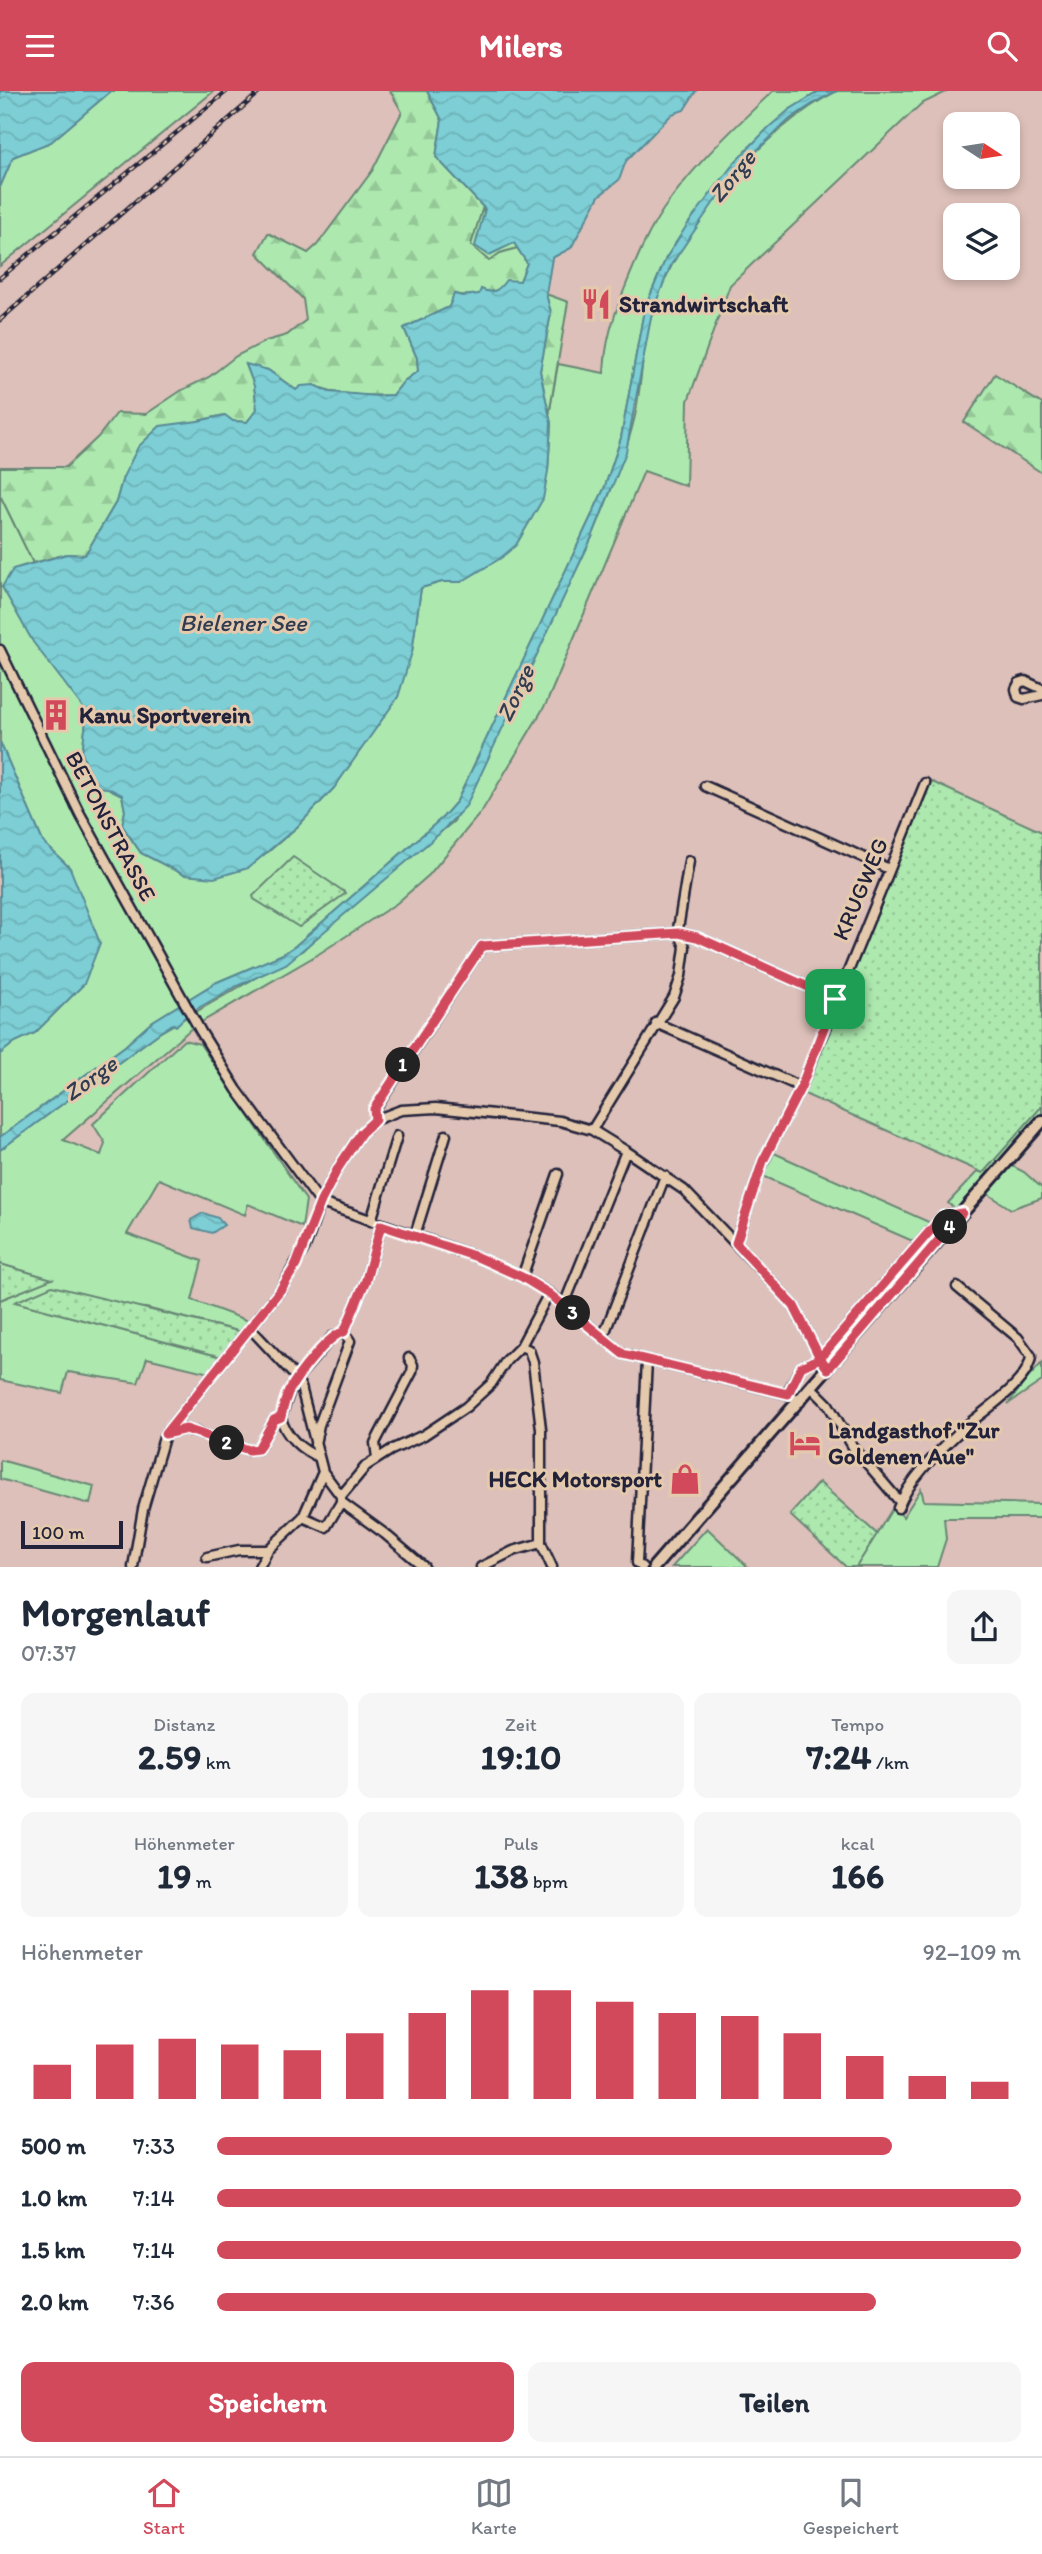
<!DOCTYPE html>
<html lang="de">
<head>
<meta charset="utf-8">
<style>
  :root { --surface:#fff; --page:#f6f6f7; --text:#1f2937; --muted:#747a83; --line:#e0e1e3; --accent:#d1495b }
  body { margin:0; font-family:Itim,sans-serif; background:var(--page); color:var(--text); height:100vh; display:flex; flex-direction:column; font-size:26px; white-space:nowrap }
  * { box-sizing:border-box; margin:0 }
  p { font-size:23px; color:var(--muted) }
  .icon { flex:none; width:38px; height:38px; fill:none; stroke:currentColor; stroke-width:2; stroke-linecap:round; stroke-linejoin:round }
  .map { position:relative; height:1476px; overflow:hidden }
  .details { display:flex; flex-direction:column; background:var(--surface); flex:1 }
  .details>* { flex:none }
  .needle { width:46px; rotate:102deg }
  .buttons { position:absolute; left:943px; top:21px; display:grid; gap:14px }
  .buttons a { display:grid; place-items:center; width:77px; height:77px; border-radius:14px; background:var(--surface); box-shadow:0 4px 10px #0003; font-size:35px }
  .scale { position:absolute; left:21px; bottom:18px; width:102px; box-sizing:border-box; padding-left:7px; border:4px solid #22223b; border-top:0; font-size:19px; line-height:24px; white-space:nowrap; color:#22223b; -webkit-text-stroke:5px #e5c9ac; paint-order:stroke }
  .pin { position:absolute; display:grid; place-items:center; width:60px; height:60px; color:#fff; margin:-30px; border-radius:14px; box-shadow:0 4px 10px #0006 }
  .km { position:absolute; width:35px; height:35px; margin:-18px; border-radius:50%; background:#222; color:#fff; font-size:19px; line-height:35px; text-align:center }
  .round { display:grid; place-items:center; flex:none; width:74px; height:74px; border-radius:14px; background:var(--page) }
  .overview { display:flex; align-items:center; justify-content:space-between; height:119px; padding:0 21px }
  h1 { font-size:38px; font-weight:800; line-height:52px }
  .figures { display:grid; grid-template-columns:repeat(3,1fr); gap:10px; height:119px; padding:7px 21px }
  .figures div { display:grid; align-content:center; border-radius:14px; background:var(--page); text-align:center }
  .figures b { font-size:35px; font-weight:800 }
  .figures small { font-size:19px; font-weight:400 }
  .figures p { font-size:19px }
  .chart { height:196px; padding:14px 21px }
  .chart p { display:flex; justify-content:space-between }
  .chart svg { width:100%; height:126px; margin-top:7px; stroke:var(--accent); stroke-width:6 }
  .cta { display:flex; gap:14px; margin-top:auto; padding:14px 21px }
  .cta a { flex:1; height:80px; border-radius:14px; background:var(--accent); color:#fff; font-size:28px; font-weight:800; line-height:80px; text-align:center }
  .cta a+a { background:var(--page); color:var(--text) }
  ul { padding:0 21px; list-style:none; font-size:23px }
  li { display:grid; grid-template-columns:112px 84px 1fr; align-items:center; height:52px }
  li i { height:18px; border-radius:9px; background:var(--accent) }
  header { display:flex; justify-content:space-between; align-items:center; height:91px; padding:0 21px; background:var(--accent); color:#fff; font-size:32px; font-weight:800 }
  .tab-bar { display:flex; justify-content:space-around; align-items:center; height:98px; border-top:2px solid var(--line); background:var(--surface); font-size:19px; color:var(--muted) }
  .tab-bar a { display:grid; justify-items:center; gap:4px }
  .tab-bar .active { color:var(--accent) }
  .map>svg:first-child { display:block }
  .green { fill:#ade9af; stroke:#688675; stroke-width:2 }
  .forest { fill:url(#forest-firs); stroke:#688675; stroke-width:2 }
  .wetland { fill:url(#wetland-marsh); stroke:#688675; stroke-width:2 }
  .garden { fill:url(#garden-dots); stroke:#688675; stroke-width:2 }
  .water { fill:url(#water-waves); stroke:#598a97; stroke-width:2 }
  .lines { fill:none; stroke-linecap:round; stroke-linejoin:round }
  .street-casing { stroke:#22223b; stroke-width:13 }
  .secondary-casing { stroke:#22223b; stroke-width:16 }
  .street { stroke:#e5c9ac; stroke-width:8 }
  .secondary { stroke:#e5c9ac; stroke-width:10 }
  .rail-casing { stroke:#22223b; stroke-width:4.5 }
  .rail { stroke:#e5c9ac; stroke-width:2; stroke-dasharray:5; stroke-linecap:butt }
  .route-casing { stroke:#fff; stroke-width:14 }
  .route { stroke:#d1495b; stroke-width:9 }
  .labels { text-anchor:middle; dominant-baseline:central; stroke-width:6; stroke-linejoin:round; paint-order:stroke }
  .poi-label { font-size:23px; font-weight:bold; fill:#22223b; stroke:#e5c9ac; text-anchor:start }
  .street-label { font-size:23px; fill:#22223b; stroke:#e5c9ac }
  .water-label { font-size:24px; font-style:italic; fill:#303c52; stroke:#e5c9ac }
</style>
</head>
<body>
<header><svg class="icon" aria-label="menu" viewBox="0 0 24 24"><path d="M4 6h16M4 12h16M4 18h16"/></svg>Milers<svg class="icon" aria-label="search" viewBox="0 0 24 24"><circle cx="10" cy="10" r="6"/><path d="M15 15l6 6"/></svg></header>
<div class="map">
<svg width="1042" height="1476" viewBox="0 0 1042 1476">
  <defs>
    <pattern id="forest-firs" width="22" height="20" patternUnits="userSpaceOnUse" patternTransform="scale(1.75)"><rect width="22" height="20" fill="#ade9af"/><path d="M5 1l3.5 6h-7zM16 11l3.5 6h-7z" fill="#95c897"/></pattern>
    <pattern id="wetland-marsh" width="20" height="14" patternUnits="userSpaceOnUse" patternTransform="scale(1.75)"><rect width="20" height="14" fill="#ade9af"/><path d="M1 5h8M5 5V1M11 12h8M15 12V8" fill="none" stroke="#95c897"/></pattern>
    <pattern id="garden-dots" width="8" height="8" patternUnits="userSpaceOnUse" patternTransform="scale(1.75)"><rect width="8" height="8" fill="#ade9af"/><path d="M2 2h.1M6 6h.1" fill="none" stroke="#95c897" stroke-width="1.8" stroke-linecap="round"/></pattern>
    <pattern id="water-waves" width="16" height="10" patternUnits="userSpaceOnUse" patternTransform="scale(1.75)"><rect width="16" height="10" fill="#7dcfd5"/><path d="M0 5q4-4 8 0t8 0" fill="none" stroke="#6cb1b8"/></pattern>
  </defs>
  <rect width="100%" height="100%" fill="#ddc0b9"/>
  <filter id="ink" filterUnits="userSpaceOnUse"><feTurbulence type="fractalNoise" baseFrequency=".0143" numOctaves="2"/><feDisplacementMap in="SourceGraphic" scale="14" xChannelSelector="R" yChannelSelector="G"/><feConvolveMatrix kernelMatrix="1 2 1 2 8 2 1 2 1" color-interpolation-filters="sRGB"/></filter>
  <g filter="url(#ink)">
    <path class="green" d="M111,0h103l-214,175v-79l13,-30 38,-15z
      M773,0h47l-31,19 -42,39 -39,48 -42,61 -22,52 -23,128 -17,51 -147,312 -14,16 -148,129 -12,8 -68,29 -62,38 -28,25 -125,91v-83l15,-12 20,-9 49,-49 -14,-116 -27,-26 -43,-100v-247l33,68 -20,6 74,145 -5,39 26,35 14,7 3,16 -3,15 19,27 43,22 84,-23 29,-25 37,-39 78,-136 9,-64 21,-6h19l87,-111 3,-47 -2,-9 9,-51 46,9c1,-30 9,-55 20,-83 12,-30 26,-64 46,-90 30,-41 67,-75 103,-109z
      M837,0h111l-27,13 -191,181 -42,116 -2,85 -42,-15 -97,231 -65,109 -53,64 -32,28 -80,52 -124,72 -130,113 38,15 4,-12 -12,-19 91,-84 16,4 106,156 -4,27 -54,-23 -3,11 -86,-36 -32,55 75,27 -10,39 59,22 -9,10 -96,-24 -130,-6 206,55 -13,16 -62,-15 -9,25 -70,-11 -6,21 -62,-13v-80l51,-21 -51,-15v-114l159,-117 143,-82 31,-30 121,-100 138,-284c16,-39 33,-79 43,-121 7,-34 7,-71 18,-105 24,-80 109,-183 184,-220z
      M1042,1014v27l-30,34 12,6 18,16v10l-31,11 -23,-15 -22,24 -18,-15 30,-32 5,2z
      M774,1062l157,70 -16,19 -152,-66z
      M1042,1272v18l-34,23 19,-25z
      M0,1369l94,26 -4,18 -90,-25z
      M921,1398l3,12 118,3v14h-98l2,21 -9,28h-81l38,-61 9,11z
      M707,1437l41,39h-76z"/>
    <path class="forest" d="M390,0h37l15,29 -6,37 47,50 -12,39 29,7 17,-5 10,15 -7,18c-21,9 -43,18 -66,13l-5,13 -45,21 13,30 1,13 -14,10 -11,14c-25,1 -56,1 -79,-10l-18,5 -28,-20 -22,-5 8,20 3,25 -10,12 -15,-1 -8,-6 -26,6 -75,56 -7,25 -31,53 -18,-1 -34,9 -33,-68v-28h66l32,-30 19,-24 29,1 36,-24 27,-13 27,-21 30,-15 21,-6 19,-15 -3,-21 -46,-46 11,-20 40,20 9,-8 55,-74 30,-59z
      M546,203l22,8 -19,113 -9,-44 11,-58z
      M995,283l47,30v69l-78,-51z"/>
    <path class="wetland" d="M483,116l6,48 25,-13 3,6 -17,5 -11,8 -18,-16z"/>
    <path class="garden" d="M930,690l112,51v274l-59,67 -181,-80 91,-229z
      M293,766l53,36 -47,34 -45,-28 -1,-3z
      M0,1173l52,15 -52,21z
      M52,1195l190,46 -20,25 -207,-55z
      M819,1391l58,52 -21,33h-10l-56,-52z"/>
    <path class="water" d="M0,0h111l-60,51 -38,15 -13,30z
      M427,0h269l-12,19 -12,4 -46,47 -7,19 -20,16 -28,52 -19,10 -6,36 5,19 -11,58 11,52 -3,48 -5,28 -27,46 -15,13 -40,24h-19l-21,6 -9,64 -14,45 -64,91 -37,39 -49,41 -34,10 -30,-3 -43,-22 -19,-28 3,-14 -3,-16 -14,-7 -14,-1 -12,-34 5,-40 -54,-71 -31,-55 11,-18 54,-15 18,1 31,-53 7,-25 15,-30 22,-21 38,-5 27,-6 8,6 14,1 10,-13 -3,-23 -8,-22 22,6 28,20 5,-4 13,-1 15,7 48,4 16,-1 11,-14 14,-10 -1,-13 -13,-30 45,-21 5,-13 8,2 17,-2 2,-5c12,6 18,1 25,-9l14,1 7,-18 -13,-20 -25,12 -14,-9 10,-37 -49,-52 6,-37z
      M837,0l-20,10 -27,18 -38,36 -38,47 -43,63 -19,47 -26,140 -34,85 -126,269 -27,28 -153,130 -49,22 -49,28 -12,12 -3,-2 -14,9 -159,117v-13l125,-91 28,-25 62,-38 68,-29 12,-8 148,-129 14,-16 147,-312 17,-51 23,-128 22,-52 21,-33 48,-63 34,-35 20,-17 29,-18z
      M0,651l43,100 27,26 30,75 -16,41 -49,49 -20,9 -15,12z
      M203,1122l15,5 6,7 -12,8 -19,-5 -2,-8z"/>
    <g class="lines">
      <defs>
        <path id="street" d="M0,559l80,164 121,218 36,58 80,108 10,7 150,52 45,20 27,16 74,61 164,40 13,8
          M1042,598l-17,-8 -6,2 -3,6 2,8 6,2 18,-4
          M705,695l184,83
          M656,932l145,64
          M375,1029v-11l107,-163 197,-13 18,4 138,62
          M592,1039l82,-133 7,-21 4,-29 -7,-18 11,-68
          M371,1130l26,-85
          M415,1144l31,-100
          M736,1152l27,-82 38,-74 124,-304
          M522,1186l36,-103
          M564,1214l62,-154
          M251,1238l43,46 7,12 22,85 18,24
          M603,1246l62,-161
          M521,1255l8,4 4,12 8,67v114l11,24
          M521,1255l28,-53
          M812,1297l16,16 25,43 47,55
          M787,1303l14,-27 19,-9 123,-142 19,-3
          M165,1343l21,-5 63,21 9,-1 16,-29 7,-3
          M315,1353l4,-19 31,-84 -6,-9 22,-52 15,-55
          M319,1366c-17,-6 -35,-22 -38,-40l9,-27 6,-11 36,-42 12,-5
          M377,1367l-2,-15 37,-71 1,-7 -4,-7
          M341,1411l44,32 39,33
          M898,1417c12,-30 38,-54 61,-76 20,-19 70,-48 72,-76l-13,-18 -61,-51
          M303,1426l23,10 15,-25v-6l25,-30 25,-16 33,-15 42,-28 25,-23 15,-23 15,-15
          M207,1466l32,-7h29
          M133,1476l10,-58 22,-75 116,-145 25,-44 15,-44 17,-33 23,-35 14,-13 26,-10 35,-2 124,13 32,9 34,21 58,39 91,95 19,21 26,52 8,10
          M259,1476l9,-17 35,-33 20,-45
          M481,1476l32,-16 28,-8
          M642,1476l-5,-4 10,-203"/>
        <path id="secondary" d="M654,1476l388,-446"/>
      </defs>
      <use href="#street" class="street-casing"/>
      <use href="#secondary" class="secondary-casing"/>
      <use href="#street" class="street"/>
      <use href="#secondary" class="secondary"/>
      <defs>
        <path id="rail" d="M0,187l227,-187
          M0,229l261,-229"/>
      </defs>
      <use href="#rail" class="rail-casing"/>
      <use href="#rail" class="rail"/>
    </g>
  </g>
  <g class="lines" filter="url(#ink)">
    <defs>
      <path id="route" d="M835,908l-138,-62 -18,-4 -197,13 -108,163 1,11 -14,13 -23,35 -17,33 -25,64 -15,24 -116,145 21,-5 63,21 9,-1 16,-29 7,-3c2,-9 4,-18 8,-26 8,-15 40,-57 55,-59l22,-52 15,-55 96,32 45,20 26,16 75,61 165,40 13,-27 19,-9 123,-142 19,-3 -134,156 -8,-11 -26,-52 -58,-63 27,-82 38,-74 34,-88"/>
    </defs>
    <use href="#route" class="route-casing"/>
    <use href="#route" class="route"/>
  </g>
  <defs>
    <symbol id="restaurant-bare" viewBox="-9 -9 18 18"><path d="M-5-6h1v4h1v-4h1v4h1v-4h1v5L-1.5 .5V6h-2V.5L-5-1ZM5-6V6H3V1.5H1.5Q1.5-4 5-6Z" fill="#d1495b" stroke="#e5c9ac" stroke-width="2.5" paint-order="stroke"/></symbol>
    <symbol id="building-bare" viewBox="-9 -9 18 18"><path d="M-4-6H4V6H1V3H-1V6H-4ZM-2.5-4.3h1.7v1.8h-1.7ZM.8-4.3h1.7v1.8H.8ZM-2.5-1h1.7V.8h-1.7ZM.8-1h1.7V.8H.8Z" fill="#d1495b" stroke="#e5c9ac" stroke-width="2.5" paint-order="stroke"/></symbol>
    <symbol id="hotel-bare" viewBox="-9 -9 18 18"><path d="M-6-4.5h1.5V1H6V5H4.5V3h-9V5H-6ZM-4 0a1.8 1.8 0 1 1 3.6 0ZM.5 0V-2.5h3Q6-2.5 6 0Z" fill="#d1495b" stroke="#e5c9ac" stroke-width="2.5" paint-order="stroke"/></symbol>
    <symbol id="shop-bare" viewBox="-9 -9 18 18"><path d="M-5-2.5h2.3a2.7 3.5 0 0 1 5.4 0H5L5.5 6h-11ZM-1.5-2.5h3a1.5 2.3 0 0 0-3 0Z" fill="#d1495b" stroke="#e5c9ac" stroke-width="2.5" paint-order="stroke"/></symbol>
  </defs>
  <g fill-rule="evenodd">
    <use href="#restaurant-bare" x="574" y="191" width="44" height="44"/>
    <use href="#building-bare" x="34" y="602" width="44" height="44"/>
    <use href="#hotel-bare" x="783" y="1330" width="44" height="44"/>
    <use href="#shop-bare" x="663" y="1366" width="44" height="44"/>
  </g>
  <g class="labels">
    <g class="poi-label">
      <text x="619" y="213">Strandwirtschaft</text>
      <text x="79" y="624">Kanu Sportverein</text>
      <text x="828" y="1339">Landgasthof "Zur<tspan x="828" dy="26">Goldenen Aue"</tspan></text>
      <text x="662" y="1388" text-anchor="end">HECK Motorsport</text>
    </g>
    <g class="street-label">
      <text transform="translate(111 735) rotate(62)">BETONSTRASSE</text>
      <text transform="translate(860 798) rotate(-67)">KRUGWEG</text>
    </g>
    <g class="water-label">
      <text transform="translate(732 85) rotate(-51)">Zorge</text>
      <text x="243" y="531">Bielener See</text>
      <text transform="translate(515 602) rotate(-65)">Zorge</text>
      <text transform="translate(90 987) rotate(-36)">Zorge</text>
    </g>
  </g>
</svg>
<div class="buttons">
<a><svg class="needle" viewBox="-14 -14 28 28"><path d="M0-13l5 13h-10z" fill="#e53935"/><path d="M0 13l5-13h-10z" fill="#747a83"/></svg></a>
<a><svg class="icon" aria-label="layers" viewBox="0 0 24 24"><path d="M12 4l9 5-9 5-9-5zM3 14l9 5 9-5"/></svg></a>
</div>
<div class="scale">100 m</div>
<div class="pin" style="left:835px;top:908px;background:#1e9e55"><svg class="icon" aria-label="arrive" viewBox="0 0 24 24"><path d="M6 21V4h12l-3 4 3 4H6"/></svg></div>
<b class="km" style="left:403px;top:974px">1</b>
<b class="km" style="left:227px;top:1352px">2</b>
<b class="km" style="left:573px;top:1222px">3</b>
<b class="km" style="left:950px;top:1136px">4</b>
</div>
<section class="details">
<div class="overview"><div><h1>Morgenlauf</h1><p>07:37</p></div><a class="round"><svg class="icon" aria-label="share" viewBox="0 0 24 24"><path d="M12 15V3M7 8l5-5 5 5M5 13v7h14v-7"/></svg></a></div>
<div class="figures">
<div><p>Distanz</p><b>2.59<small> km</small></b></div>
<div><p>Zeit</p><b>19:10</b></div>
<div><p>Tempo</p><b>7:24<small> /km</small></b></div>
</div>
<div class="figures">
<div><p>Höhenmeter</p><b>19<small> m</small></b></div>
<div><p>Puls</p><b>138<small> bpm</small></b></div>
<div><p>kcal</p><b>166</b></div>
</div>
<div class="chart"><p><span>Höhenmeter</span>92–109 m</p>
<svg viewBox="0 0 160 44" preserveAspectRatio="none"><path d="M5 44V32M15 44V25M25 44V23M35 44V25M45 44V27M55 44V21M65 44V14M75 44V6M85 44V6M95 44V10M105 44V14M115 44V15M125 44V21M135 44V29M145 44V36M155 44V38"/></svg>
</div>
<ul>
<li><b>500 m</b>7:33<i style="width:84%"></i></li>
<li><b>1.0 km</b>7:14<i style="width:100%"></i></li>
<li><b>1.5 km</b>7:14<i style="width:100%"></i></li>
<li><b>2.0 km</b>7:36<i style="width:82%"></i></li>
</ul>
<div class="cta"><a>Speichern</a><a>Teilen</a></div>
</section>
<nav class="tab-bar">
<a class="active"><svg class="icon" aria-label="home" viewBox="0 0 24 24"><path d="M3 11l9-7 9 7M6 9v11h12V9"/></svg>Start</a>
<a><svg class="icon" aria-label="map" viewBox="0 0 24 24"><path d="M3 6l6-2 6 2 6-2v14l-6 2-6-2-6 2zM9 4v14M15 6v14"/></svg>Karte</a>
<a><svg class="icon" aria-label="saved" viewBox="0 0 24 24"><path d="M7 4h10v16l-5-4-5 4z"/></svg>Gespeichert</a>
</nav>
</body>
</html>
